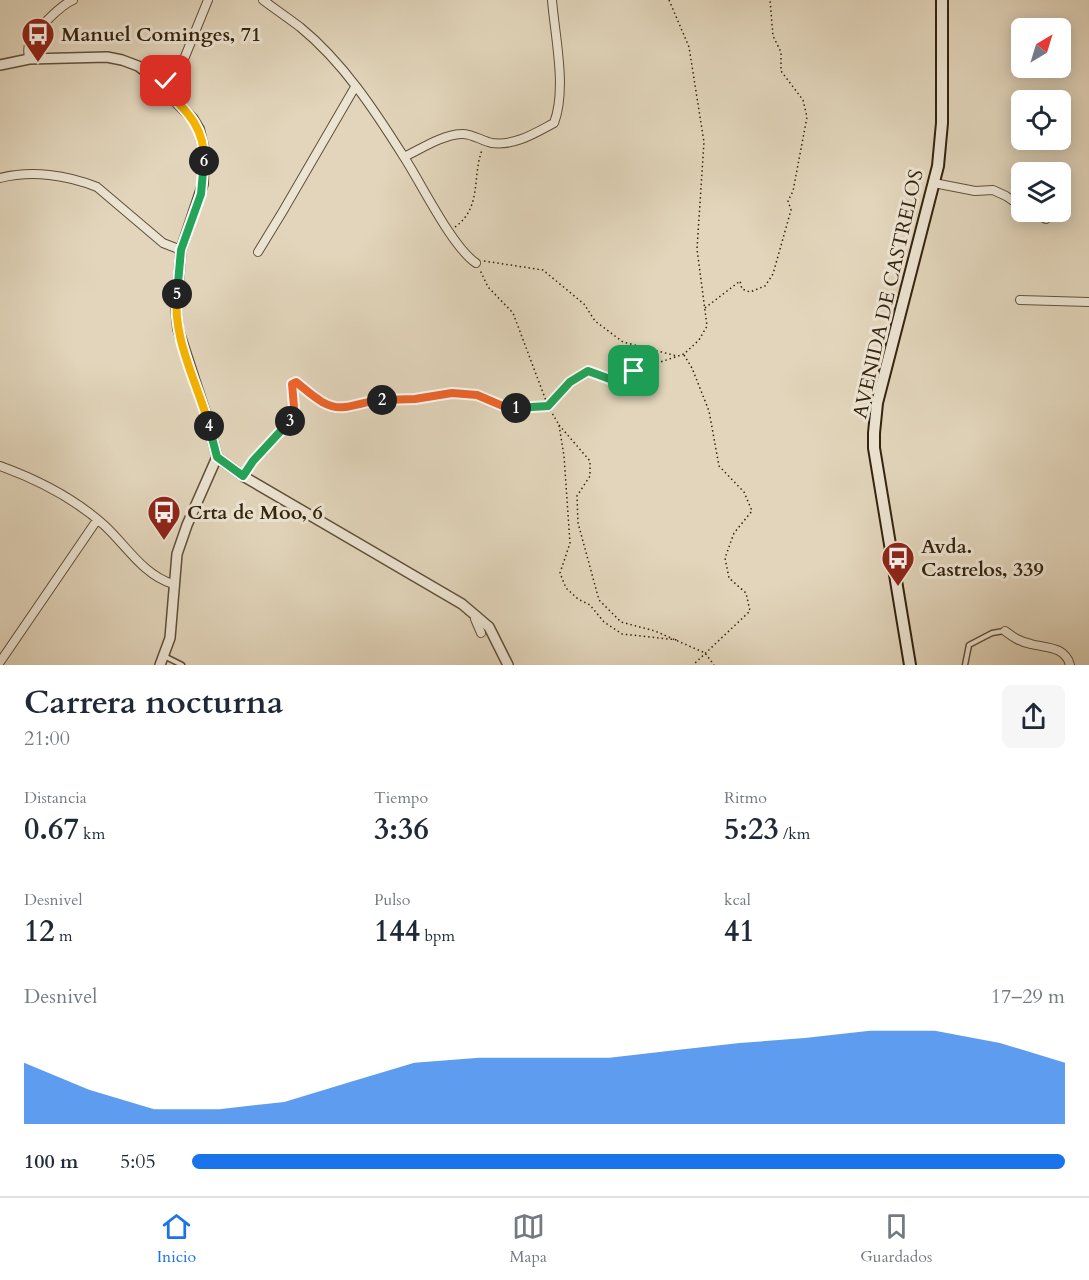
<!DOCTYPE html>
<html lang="es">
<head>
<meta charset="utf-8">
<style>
  :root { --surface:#fff; --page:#f6f6f7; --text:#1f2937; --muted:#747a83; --line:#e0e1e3; --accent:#1a73e8 }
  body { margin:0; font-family:Cardo,serif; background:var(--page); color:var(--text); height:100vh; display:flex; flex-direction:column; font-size:22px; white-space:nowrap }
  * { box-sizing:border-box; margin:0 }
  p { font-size:20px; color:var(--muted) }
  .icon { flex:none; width:33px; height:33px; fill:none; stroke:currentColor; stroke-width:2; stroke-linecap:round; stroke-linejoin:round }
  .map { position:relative; height:665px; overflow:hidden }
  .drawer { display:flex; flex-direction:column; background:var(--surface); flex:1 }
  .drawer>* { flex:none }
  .needle { width:39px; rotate:38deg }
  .fabs { position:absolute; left:1011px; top:18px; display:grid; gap:12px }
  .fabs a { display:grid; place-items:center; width:60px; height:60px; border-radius:9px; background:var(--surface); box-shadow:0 3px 15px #0003; font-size:30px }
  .pin { position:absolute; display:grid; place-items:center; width:51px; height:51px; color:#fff; margin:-26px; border-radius:12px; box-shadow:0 3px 9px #0006 }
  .km { position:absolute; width:30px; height:30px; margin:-15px; border-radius:50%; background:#222; color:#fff; font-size:16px; line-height:30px; text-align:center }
  .round { display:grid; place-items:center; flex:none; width:63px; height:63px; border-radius:9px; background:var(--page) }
  .headline { display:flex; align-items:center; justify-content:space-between; height:102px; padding:0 24px }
  h1 { font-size:33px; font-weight:700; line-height:45px }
  .figures { display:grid; grid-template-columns:repeat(3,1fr); gap:9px; height:102px; padding:6px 24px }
  .figures div { display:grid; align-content:center }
  .figures b { font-size:30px; font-weight:700 }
  .figures small { font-size:16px; font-weight:400 }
  .figures p { font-size:16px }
  .chart { height:168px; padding:12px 24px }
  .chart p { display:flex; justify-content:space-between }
  .chart svg { width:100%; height:108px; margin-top:6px; fill:var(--accent); opacity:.7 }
  ul { padding:0 24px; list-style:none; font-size:20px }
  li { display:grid; grid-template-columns:96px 72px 1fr; align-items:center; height:45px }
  li i { height:15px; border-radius:8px; background:var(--accent) }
  .tabs { display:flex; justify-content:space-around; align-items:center; height:84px; border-top:2px solid var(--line); background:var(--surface); font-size:16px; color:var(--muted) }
  .tabs a { display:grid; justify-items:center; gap:3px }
  .tabs .on { color:var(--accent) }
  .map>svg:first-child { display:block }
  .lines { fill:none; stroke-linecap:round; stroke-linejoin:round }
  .service-casing { stroke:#605038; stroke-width:7 }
  .minor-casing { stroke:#605038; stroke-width:10 }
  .tertiary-casing { stroke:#605038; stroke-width:12 }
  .secondary-casing { stroke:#34230d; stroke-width:14 }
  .path { stroke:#34230d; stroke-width:1.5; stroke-dasharray:1.5 3; stroke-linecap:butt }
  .service { stroke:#ece4d3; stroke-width:4 }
  .minor { stroke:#ece4d3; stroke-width:8 }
  .tertiary { stroke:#ece4d3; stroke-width:9 }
  .secondary { stroke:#ece4d3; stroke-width:10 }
  .split-1-casing { stroke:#fff; stroke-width:12 }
  .split-2-casing { stroke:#fff; stroke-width:12 }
  .split-3-casing { stroke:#fff; stroke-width:12 }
  .split-4-casing { stroke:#fff; stroke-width:12 }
  .split-5-casing { stroke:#fff; stroke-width:12 }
  .split-6-casing { stroke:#fff; stroke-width:12 }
  .split-7-casing { stroke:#fff; stroke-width:12 }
  .split-1 { stroke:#22a559; stroke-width:8 }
  .split-2 { stroke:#f0652b; stroke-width:8 }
  .split-3 { stroke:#f0652b; stroke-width:8 }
  .split-4 { stroke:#22a559; stroke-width:8 }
  .split-5 { stroke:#f5b400; stroke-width:8 }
  .split-6 { stroke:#22a559; stroke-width:8 }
  .split-7 { stroke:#f5b400; stroke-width:8 }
  .labels { text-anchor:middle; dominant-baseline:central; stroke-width:6; stroke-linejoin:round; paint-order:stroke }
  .poi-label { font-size:20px; font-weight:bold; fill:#34230d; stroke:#ece4d3; text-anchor:start }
  .street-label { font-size:20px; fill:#34230d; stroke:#ece4d3 }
</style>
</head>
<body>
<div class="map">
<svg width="1089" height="665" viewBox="0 0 1089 665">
  <rect width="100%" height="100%" fill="#e2d5bb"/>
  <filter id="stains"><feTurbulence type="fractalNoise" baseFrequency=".00333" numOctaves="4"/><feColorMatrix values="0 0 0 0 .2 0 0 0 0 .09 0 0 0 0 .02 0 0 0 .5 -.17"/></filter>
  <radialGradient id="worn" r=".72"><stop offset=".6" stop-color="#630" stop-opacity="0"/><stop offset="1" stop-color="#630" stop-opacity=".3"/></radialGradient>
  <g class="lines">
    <defs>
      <path id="service" d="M244,475l9,-14 37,-37 4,-17
        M164,656l18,9
        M965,665l4,-20 23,-12 12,-2"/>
      <path id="minor" d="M263,0c12,9 25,18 37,27 43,35 75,84 104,130 17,26 48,90 72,106
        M29,59c0,-5 -2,-9 0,-14 4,-13 32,-40 44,-45
        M161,85l14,-11 9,-15 24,-59
        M404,157c17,-8 38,-22 57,-23 10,-1 21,7 31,9 23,3 43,-10 62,-20 13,-34 1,-86 -2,-123
        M0,178c32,-8 67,-3 97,9l66,56 18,7
        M934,183l41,8 18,-1 13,6 16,11
        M1031,212l15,7
        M258,252l25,-41 72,-124
        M1020,300l69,2
        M0,466c36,13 75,33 104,59 22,20 39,50 69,59
        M477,616l-2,3 6,14
        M1005,631c8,6 15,11 26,13 15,4 34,2 39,21
        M0,662l97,-142"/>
      <path id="tertiary" d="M0,65l29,-6 78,-2 15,3 16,6 12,9 43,44 6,10 5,21 -1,34 -22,66 -5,58 2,21 29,89 10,39 26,19 219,128 27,23 19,38
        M160,665l10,-27 7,-84 10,-29 30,-68"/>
      <path id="secondary" d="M910,665l-36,-217v-15l3,-30 61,-237 4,-43v-123"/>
    </defs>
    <use href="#service" class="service-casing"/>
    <use href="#minor" class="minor-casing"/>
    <use href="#tertiary" class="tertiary-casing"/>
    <use href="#secondary" class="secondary-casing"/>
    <path class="path" d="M669,0l20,47 15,95 -7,107 10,77 -8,14 -15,14 -50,17 -17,11 -29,-11 -18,11 -22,24 11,19 5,31 6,87 -10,30 6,15 12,11 12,6 14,17 18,12 56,6
      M455,227c27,-19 17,-50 27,-77
      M484,261l59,9 41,34 11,17 28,21 54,14
      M705,308l35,-27 2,8 8,3 15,-6 8,-12 18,-64 -3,-9 5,-10 14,-74 -4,-17 -22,-29v-19l-8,-16 -3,-36
      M684,355l8,13 17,43 10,55 25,26 8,19 -18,22 -9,25 4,20 17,15 4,18 -57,54
      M294,400l-2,-16 4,-2 32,24 15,2 21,-7 51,-2 37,-6 25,2 33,14 38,-3 -35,-93 -25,-26 -8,-17
      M559,425l31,36v15l-13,20 1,27 21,77 22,22 34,9 50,22 9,12"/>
    <use href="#service" class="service"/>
    <use href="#minor" class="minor"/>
    <use href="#tertiary" class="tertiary"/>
    <use href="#secondary" class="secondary"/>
  </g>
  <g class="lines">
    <defs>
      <path id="split-1" d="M516,408l32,-2 22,-24 18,-11 30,11 16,-11"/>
      <path id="split-2" d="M382,400l33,-1 37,-6 25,2 33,14 6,-1"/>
      <path id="split-3" d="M290,421l4,-14 -2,-23 4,-2c14,11 30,28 49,25 14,-2 22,-6 37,-7"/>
      <path id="split-4" d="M209,426l8,31 26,19 10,-15 37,-40"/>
      <path id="split-5" d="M177,294c-5,45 21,90 32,132"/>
      <path id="split-6" d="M177,294l4,-44 20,-56 3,-33"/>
      <path id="split-7" d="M166,81l-5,4c23,24 44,40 43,76"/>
    </defs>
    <use href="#split-1" class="split-1-casing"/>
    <use href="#split-2" class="split-2-casing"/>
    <use href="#split-3" class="split-3-casing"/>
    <use href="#split-4" class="split-4-casing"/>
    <use href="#split-5" class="split-5-casing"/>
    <use href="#split-6" class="split-6-casing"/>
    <use href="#split-7" class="split-7-casing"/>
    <use href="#split-1" class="split-1"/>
    <use href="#split-2" class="split-2"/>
    <use href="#split-3" class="split-3"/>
    <use href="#split-4" class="split-4"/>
    <use href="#split-5" class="split-5"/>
    <use href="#split-6" class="split-6"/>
    <use href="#split-7" class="split-7"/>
  </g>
  <defs>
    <symbol id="bus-pin" viewBox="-11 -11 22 30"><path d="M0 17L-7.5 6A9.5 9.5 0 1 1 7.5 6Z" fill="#8f2418" stroke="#ece4d3"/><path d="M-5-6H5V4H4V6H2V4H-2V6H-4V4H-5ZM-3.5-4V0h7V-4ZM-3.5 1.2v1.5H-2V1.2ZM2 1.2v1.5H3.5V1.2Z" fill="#fff"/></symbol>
  </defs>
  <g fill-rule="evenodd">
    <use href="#bus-pin" x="19" y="15" width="38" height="52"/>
    <use href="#bus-pin" x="145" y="493" width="38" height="52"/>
    <use href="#bus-pin" x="879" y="539" width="38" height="52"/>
  </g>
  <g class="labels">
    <g class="poi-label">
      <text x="61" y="34">Manuel Cominges, 71</text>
      <text x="187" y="512">Crta de Moo, 6</text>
      <text x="921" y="546">Avda.<tspan x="921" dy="23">Castrelos, 339</tspan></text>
    </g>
    <g class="street-label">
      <text transform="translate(888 294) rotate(-77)">AVENIDA DE CASTRELOS</text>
    </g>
  </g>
  <rect width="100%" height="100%" filter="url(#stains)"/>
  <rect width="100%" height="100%" fill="url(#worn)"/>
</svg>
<div class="fabs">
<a><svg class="needle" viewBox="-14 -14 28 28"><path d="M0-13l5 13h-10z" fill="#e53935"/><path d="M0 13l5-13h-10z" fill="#747a83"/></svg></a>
<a><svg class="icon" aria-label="locate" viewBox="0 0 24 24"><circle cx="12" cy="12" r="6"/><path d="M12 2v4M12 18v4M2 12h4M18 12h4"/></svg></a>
<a><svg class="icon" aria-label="layers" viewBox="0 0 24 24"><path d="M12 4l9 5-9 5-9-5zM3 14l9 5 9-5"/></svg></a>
</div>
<div class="pin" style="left:634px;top:371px;background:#1e9e55"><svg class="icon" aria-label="arrive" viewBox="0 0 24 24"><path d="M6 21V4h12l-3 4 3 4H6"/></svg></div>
<div class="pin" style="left:166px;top:81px;background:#d93025"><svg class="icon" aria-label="check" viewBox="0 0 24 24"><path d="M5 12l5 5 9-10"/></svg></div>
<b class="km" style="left:516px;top:408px">1</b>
<b class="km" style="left:382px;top:400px">2</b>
<b class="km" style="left:290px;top:421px">3</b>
<b class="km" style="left:209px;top:426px">4</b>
<b class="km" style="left:177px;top:294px">5</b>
<b class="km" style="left:204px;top:161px">6</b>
</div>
<section class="drawer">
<div class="headline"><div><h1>Carrera nocturna</h1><p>21:00</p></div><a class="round"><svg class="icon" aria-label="share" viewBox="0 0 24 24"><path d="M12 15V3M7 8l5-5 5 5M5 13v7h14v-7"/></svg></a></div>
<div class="figures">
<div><p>Distancia</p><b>0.67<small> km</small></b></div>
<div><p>Tiempo</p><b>3:36</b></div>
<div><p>Ritmo</p><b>5:23<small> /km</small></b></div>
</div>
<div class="figures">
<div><p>Desnivel</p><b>12<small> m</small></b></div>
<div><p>Pulso</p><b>144<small> bpm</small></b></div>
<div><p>kcal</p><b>41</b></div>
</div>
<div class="chart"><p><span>Desnivel</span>17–29 m</p>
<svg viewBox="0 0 160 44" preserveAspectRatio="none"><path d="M0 44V19L10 30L20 38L30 38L40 35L50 27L60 19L70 17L80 17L90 17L100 14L110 11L120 9L130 6L140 6L150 11L160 19V44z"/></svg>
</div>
<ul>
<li><b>100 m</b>5:05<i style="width:100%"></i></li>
</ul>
</section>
<nav class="tabs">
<a class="on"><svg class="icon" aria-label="home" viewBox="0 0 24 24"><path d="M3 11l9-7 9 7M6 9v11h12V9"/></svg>Inicio</a>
<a><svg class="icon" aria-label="map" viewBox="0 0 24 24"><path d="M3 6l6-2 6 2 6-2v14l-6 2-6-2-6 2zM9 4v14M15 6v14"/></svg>Mapa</a>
<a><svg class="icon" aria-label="saved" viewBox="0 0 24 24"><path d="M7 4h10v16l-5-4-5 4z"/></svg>Guardados</a>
</nav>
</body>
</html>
